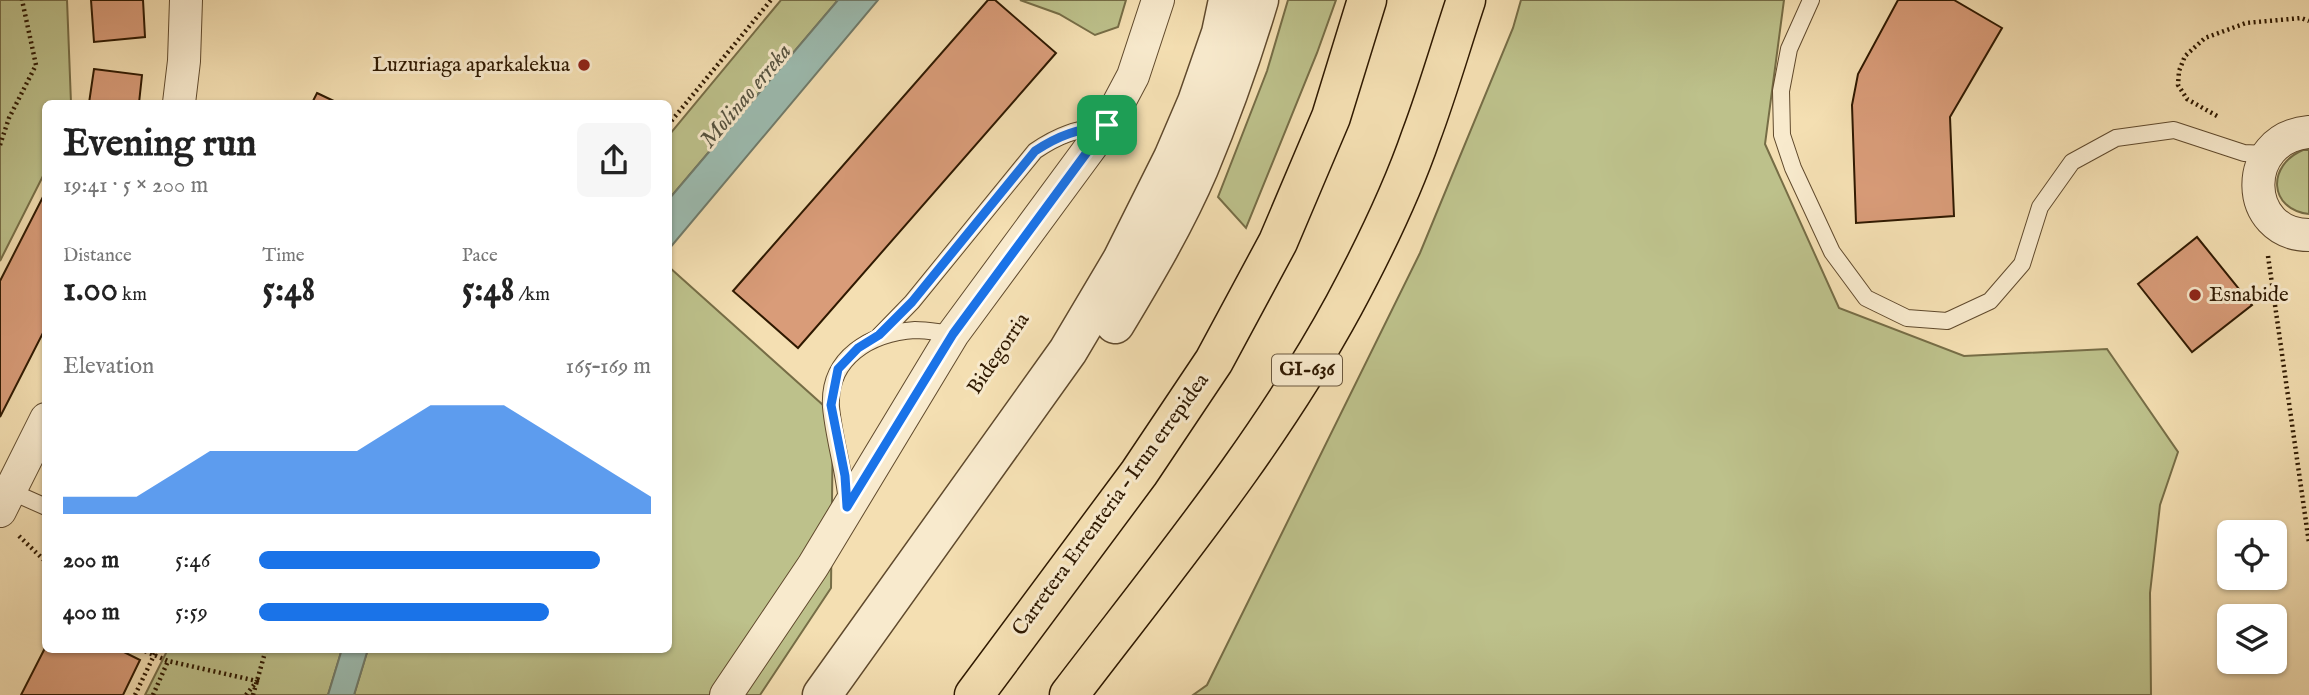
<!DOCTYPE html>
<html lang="en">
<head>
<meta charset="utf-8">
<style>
  :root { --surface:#fff; --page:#f6f6f6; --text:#222; --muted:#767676; --accent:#1a73e8 }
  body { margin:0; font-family:"IM FELL English",serif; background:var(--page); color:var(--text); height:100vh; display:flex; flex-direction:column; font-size:26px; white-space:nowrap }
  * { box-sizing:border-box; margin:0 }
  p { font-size:23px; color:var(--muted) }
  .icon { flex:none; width:38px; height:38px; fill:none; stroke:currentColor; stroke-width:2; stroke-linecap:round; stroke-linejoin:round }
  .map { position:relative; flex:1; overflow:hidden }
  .details { position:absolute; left:42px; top:100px; width:630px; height:553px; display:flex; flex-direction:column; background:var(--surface); border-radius:10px; box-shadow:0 2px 5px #0004 }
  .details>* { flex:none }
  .controls { position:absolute; left:2217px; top:520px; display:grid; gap:14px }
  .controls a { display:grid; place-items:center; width:70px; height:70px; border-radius:10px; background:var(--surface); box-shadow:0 2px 5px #0004; font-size:35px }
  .pin { position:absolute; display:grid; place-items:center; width:60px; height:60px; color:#fff; margin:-30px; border-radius:14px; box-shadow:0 4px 10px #0006 }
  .round { display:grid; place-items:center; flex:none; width:74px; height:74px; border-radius:10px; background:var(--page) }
  .headline { display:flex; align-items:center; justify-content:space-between; height:119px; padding:0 21px }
  h1 { font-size:38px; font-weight:700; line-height:52px }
  .figures { display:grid; grid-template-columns:repeat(3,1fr); gap:10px; height:119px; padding:7px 21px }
  .figures div { display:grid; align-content:center }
  .figures b { font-size:35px; font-weight:700 }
  .figures small { font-size:19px; font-weight:400 }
  .figures p { font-size:19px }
  .chart { height:196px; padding:14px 21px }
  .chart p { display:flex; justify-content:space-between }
  .chart svg { width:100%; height:126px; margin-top:7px; fill:var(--accent); opacity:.7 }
  ul { padding:0 21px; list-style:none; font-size:23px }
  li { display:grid; grid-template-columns:112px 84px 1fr; align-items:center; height:52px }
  li i { height:18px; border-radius:9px; background:var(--accent) }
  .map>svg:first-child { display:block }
  .green { fill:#bdc18b; stroke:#766d46; stroke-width:2 }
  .water { fill:#9cbcb1; stroke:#707b6b; stroke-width:2 }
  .building { fill:#d99c79; stroke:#2f1901; stroke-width:2 }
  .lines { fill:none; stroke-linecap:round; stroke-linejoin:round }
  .service-casing { stroke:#604a2d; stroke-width:18 }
  .minor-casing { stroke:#604a2d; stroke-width:34 }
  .tertiary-casing { stroke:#604a2d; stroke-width:41 }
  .primary-casing { stroke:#2f1901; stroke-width:41 }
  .path { stroke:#2f1901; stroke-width:4.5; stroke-dasharray:2 3.5; stroke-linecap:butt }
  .service { stroke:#f8eacd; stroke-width:16 }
  .minor { stroke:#f8eacd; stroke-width:32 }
  .tertiary { stroke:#f8eacd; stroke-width:38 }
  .primary { stroke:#f4dfb2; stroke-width:38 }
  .route-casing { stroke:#fff; stroke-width:14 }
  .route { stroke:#1a73e8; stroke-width:9 }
  .poi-dot { fill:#8f2418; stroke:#f8eacd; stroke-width:2.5 }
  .labels { text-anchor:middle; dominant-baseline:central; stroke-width:6; stroke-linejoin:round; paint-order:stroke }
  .shield { fill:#f8eacd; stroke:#6b583e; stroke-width:2 }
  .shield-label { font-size:19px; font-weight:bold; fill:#2f1901 }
  .poi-label { font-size:21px; fill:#2f1901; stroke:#f8eacd; text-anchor:end }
  .street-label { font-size:21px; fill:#2f1901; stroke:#f8eacd }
  .water-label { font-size:23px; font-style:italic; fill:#55523f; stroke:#f8eacd }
</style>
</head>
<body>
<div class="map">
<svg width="2309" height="695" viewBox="0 0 2309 695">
  <rect width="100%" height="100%" fill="#f4dfb2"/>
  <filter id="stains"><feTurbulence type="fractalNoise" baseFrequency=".00286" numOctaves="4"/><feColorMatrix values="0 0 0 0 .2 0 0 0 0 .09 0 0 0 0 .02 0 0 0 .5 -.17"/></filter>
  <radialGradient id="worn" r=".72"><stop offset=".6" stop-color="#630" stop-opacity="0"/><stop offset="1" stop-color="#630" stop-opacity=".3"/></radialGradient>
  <path class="green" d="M0,0h67l4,103h-25l-1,69 -45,89z
    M781,0h57l-169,199v-64z
    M1020,0h106l-8,27 -23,8 -36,-21z
    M1288,0h48l-19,53 -71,175 -28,-31 49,-126z
    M1521,0h263l-19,144 74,164 125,48 143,-7 71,103 -18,53 -10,88 1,102h-958l14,-10 213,-432 93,-225z
    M2303,150h6v64c-41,-5 -42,-49 -6,-64z
    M669,267l164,147 -2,174 -71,107h-406l14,-46h300z
    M168,649h174l-14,46h-183z"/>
  <path class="water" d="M838,0h40l-209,249v-50z
    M342,649h26l-14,46h-26z"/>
  <path class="building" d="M91,0h52l2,37 -51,5z
    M988,0h7l61,53 -258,295 -65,-57z
    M1898,0h56l48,28 -52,89 4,99 -98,7 -4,-118 6,-31z
    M94,69l48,6 -3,28h-50z
    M317,93l21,10h-26z
    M46,191v136l-46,90v-136z
    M2197,237l55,68 -60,47 -54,-68z
    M46,646v3h72l22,11 -17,35h-102z"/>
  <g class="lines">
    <defs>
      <path id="service" d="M1811,0l-22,49 -8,42 1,44 11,33 39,84 34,46 41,20 40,3 43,-20 32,-37 18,-57 32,-45 44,-24 58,-8 70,23 22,1
        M879,336l33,-34 123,-151c25,-17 40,-21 70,-26
        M10,491l36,16
        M847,502c-3,-32 -13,-63 -16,-95 -3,-50 40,-74 84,-77 13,0 26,3 38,4"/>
      <path id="minor" d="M179,103l5,-42 2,-61
        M2309,132c-69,6 -66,103 0,103
        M0,511l46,-92
        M726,695l87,-129 140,-232 154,-209 26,-49 25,-76"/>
      <path id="tertiary" d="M1115,324c30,-50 61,-102 84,-156 23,-55 43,-111 60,-168
        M822,695l246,-344 54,-91 51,-102 24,-56 24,-69 7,-33"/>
      <path id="primary" d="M974,695l165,-222 75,-112 64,-119 53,-125 36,-117
        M1069,695c96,-126 199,-250 275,-390 29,-54 57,-111 77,-169 17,-45 30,-91 45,-136"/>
    </defs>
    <use href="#service" class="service-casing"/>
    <use href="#minor" class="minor-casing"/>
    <use href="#tertiary" class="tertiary-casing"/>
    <use href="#primary" class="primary-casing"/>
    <path class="path" d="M2217,116l-30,-17 -9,-14 1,-14 6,-15 20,-18 41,-15 55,-5 8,3
      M668,125l103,-125
      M0,145l9,-27 27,-53 -14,-65
      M2268,256l41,287
      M19,536l27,26
      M140,649l28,12 89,20 -11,14
      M135,695l22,-46
      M153,695l15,-34
      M253,695l13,-46"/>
    <use href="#service" class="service"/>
    <use href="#minor" class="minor"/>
    <use href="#tertiary" class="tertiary"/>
    <use href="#primary" class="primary"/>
  </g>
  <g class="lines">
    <defs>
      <path id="route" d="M1107,125l-154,209 -106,173 -2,-31 -14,-71 7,-36 20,-21 21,-13 33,-33 123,-151c26,-17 42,-21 72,-26z"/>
    </defs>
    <use href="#route" class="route-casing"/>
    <use href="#route" class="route"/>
  </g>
  <g class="poi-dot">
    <circle cx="584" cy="65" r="7"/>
    <circle cx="2195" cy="295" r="7"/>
  </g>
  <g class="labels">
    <rect class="shield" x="1272" y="354.5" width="70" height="31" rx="5"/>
    <g class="shield-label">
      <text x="1307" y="370">GI-636</text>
    </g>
    <g class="poi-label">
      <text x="570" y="65">Luzuriaga aparkalekua</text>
      <text x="2209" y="295" text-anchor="start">Esnabide</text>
    </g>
    <g class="street-label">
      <text transform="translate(999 354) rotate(-56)">Bidegorria</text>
      <text transform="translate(1111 505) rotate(-54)">Carretera Errenteria – Irun errepidea</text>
    </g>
    <g class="water-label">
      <text transform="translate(746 96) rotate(-50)">Molinao erreka</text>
    </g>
  </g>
  <rect width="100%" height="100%" filter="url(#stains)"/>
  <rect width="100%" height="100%" fill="url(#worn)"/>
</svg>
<div class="controls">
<a><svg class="icon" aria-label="locate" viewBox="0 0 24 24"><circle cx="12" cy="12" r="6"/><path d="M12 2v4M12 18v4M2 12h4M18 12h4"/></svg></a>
<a><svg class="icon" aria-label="layers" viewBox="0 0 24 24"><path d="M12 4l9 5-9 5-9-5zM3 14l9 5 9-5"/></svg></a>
</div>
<div class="pin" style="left:1107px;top:125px;background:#1e9e55"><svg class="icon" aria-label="arrive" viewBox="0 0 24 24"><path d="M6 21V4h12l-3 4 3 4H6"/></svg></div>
<section class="details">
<div class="headline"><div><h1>Evening run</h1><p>19:41 · 5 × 200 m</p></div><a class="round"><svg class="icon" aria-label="share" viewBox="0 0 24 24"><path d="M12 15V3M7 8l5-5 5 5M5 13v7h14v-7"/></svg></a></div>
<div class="figures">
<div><p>Distance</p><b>1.00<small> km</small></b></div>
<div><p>Time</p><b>5:48</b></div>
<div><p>Pace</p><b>5:48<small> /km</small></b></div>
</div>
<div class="chart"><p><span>Elevation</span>165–169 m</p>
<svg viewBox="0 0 160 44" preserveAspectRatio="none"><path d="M0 44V38L10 38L20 38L30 30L40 22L50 22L60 22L70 22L80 22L90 14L100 6L110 6L120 6L130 14L140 22L150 30L160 38V44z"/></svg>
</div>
<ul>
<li><b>200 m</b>5:46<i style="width:87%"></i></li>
<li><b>400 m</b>5:59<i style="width:74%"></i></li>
</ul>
</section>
</div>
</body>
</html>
